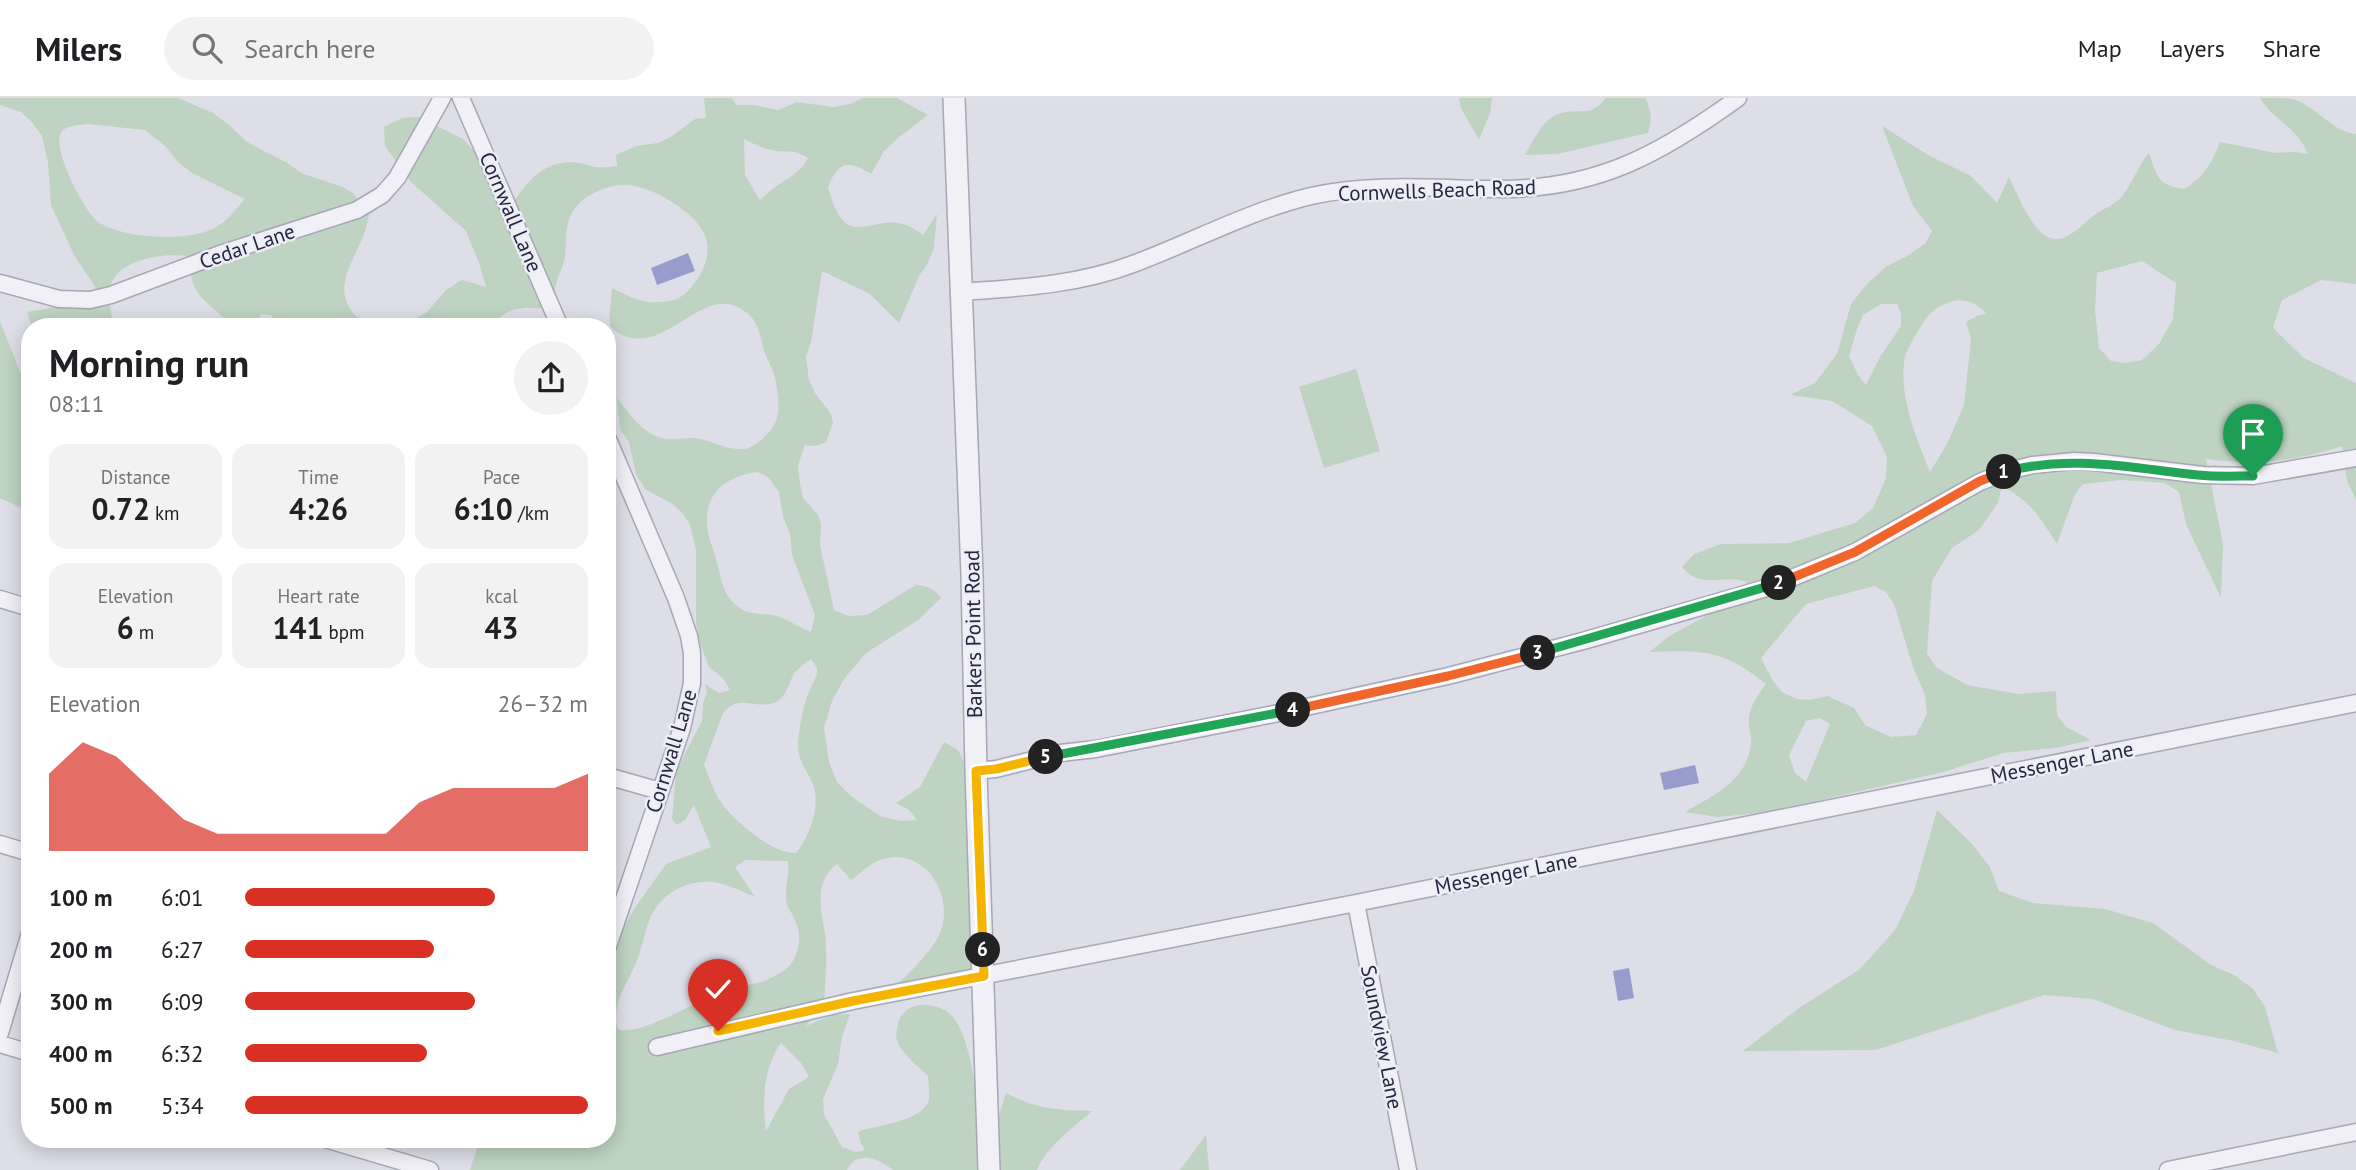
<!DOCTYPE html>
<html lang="en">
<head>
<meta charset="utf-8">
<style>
  :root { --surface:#fff; --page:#f2f2f2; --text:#202124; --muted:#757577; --line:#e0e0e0; --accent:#d93025 }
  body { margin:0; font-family:"PT Sans",sans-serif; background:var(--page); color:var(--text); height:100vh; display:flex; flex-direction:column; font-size:26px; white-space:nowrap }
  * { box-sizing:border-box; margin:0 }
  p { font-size:23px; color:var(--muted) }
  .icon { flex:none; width:38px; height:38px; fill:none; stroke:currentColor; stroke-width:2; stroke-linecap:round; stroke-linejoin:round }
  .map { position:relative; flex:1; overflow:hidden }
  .side { position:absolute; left:21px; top:220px; width:595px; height:830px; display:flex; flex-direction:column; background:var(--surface); border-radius:28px; box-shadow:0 4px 18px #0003 }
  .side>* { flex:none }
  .pin { position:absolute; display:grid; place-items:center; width:60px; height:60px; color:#fff; margin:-72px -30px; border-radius:50% 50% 50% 0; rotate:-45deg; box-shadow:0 0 7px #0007 }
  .pin .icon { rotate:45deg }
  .km { position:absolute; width:35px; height:35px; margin:-18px; border-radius:50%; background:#222; color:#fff; font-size:19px; line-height:35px; text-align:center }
  .round { display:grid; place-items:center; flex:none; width:74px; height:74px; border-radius:37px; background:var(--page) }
  .summary { display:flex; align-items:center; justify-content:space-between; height:119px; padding:0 28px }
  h1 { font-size:38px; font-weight:800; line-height:52px }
  .stats { display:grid; grid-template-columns:repeat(3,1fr); gap:10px; height:119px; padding:7px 28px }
  .stats div { display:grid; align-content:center; border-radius:18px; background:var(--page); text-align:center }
  .stats b { font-size:30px; font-weight:800 }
  .stats small { font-size:19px; font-weight:400 }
  .stats p { font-size:19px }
  .chart { height:196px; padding:14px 28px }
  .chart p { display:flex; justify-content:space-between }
  .chart svg { width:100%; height:126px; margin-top:7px; fill:var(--accent); opacity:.7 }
  ul { padding:0 28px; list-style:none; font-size:23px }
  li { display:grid; grid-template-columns:112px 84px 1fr; align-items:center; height:52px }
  li i { height:18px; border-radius:9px; background:var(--accent) }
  header { display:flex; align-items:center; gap:42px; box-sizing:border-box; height:98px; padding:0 35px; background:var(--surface); border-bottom:2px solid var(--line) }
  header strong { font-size:33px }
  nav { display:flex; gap:38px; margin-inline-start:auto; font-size:24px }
  .search { width:490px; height:63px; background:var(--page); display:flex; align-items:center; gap:18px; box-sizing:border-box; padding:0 24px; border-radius:38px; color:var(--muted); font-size:26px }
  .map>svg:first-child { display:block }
  .green { fill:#bed3c1; fill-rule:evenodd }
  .water { fill:#969ccb }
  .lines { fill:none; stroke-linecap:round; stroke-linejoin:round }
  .minor-casing { stroke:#a7a7b6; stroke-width:19 }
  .tertiary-casing { stroke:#a7a7b6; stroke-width:24 }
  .minor { stroke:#f1f0f6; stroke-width:16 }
  .tertiary { stroke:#f1f0f6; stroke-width:21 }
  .split-1-casing { stroke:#fff; stroke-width:14 }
  .split-2-casing { stroke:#fff; stroke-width:14 }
  .split-3-casing { stroke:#fff; stroke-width:14 }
  .split-4-casing { stroke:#fff; stroke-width:14 }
  .split-5-casing { stroke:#fff; stroke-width:14 }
  .split-6-casing { stroke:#fff; stroke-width:14 }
  .split-7-casing { stroke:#fff; stroke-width:14 }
  .split-1 { stroke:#22a559; stroke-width:9 }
  .split-2 { stroke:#f0652b; stroke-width:9 }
  .split-3 { stroke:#22a559; stroke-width:9 }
  .split-4 { stroke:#f0652b; stroke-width:9 }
  .split-5 { stroke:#22a559; stroke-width:9 }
  .split-6 { stroke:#f5b400; stroke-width:9 }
  .split-7 { stroke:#f5b400; stroke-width:9 }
  .labels { text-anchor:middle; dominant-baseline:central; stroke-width:5; stroke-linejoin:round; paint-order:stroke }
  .street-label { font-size:21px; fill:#262640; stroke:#ededf6 }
</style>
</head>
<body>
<header>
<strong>Milers</strong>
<div class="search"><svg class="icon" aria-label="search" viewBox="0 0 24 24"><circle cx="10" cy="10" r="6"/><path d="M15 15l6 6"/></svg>Search here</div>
<nav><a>Map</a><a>Layers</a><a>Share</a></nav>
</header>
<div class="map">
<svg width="2356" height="1072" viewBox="0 0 2356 1072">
  <rect width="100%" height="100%" fill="#dedee8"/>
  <path class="green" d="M0,0h178l35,15 15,11 19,18 42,22 12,9 42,14 10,6 16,21c-6,46 -52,74 -1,113h-88l-9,-12 -10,-1 -7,13h-22c-10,-15 -32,-25 -38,-42 -4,-9 -4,-20 -6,-29 -23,-3 -67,2 -77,28 -4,11 0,32 4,43h-83l-5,-15 41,-7 28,-17 -22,-33 -23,-50 -3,-43 -6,-26 -11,-15 -10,-9 -21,-7zM88,26l57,6 20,16 13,16 14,11 53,26c-8,9 -17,21 -27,27 -26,17 -94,13 -120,-4 -13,-9 -49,-77 -36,-91 6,-6 19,-6 26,-7z
    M704,0h28l4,7h17l25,5 19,-8 36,5 17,-3 13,-6h34l31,17 -30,23 -14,13 -13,23c-23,-15 -33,-12 -43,13 21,79 49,10 95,48l14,-21 -3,34 -6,15 -9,13 -20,47 -29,-29 -48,-23 -11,71 -5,15 3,23 6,13 16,21 2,9 -7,19 -10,4 -11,-1 -7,20 2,19 3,14 15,17 3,9 -1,21 14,65 14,6 19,-1 49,-30c12,1 18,4 25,13l-23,22 -52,33 -22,26 -12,22 -8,27 5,34 8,20 14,14 29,20 20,5 17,-1 -8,-10 -13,-7 24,-16 24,-45 14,8 10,20 5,24 -7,32 17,94 14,21 -12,6 -19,-3 8,19 10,13 -90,11c14,-12 39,-37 46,-54 15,-37 -14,-86 -57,-74 -12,3 -22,14 -32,21l-14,-16c-24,18 -16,45 -12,70 2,11 1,61 -2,71 -3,7 -12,14 -17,21l26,-11 18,-1 -8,23 -4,27 -15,35 1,15 18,33 14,5 9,-2 -4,-6 -3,-12c16,-7 68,-10 71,-34 1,-6 -1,-15 -1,-22 -11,-11 -26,-21 -31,-36 -2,-5 0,-10 1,-16 5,-22 31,-23 48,-13 25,15 27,81 38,105 2,5 8,9 11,12l11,-35c33,17 50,17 86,18 -19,17 -45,35 -55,59h-144c-14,-11 -36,-21 -46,0h-377l10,-31h127v-181l27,-49 32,-45 45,-17 -17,-42 -9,15 -8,5 -5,-6 4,-48 26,-50 1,-18 4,-10 -2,-9 14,9 11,-3 -7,-12 -14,-11 -9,-24 -4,-20v-73l-6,-25 -6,-10 -10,-10 -29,-16 -9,-15 -7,-32 -9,-13 -3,-31c10,12 19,27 33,35 15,10 30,4 46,5 14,2 27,10 41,11 9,1 13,-1 20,-6 25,-18 23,-33 19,-61 -2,-13 -10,-23 -13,-35 -4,-19 -8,-33 -28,-41 -36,-15 -71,48 -113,29 -5,-3 -10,-5 -12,-10 -2,-4 2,-29 2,-37 14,7 30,16 46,14 6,0 16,-1 21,-4 20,-13 36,-43 25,-65 -12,-23 -53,-48 -80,-48 -18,0 -42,11 -51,26 -9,14 -6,32 -8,47 -2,9 -7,17 -9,26 -2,8 -2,18 -3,26 -22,-4 -48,-5 -62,17h-89l25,-15 19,-22 16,-10 24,7 -7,-24 -13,-32 -55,-49 -26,-36 -1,-19 18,-9 17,-1 44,22 11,12 36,57c16,-26 35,-50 69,-45 5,0 10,3 16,4 7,1 15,0 22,-1l-1,-11 20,-9 22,-3 14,-7 23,-17 11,-1zM744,41c10,5 20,10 32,12 14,2 18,-2 32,7 -6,14 -18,18 -30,27 -6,4 -12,10 -18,15l-15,-25zM758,374l10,5 11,15 4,25 7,17 2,21 23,60 -4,17c-11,-4 -22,-12 -34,-16 -13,-4 -27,1 -40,-10 -15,-13 -15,-26 -20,-43 -2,-10 -7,-20 -9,-30 -7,-37 16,-57 50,-61zM811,561c1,2 5,7 6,9 1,7 -4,15 -7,21 -7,16 -10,35 -12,53 -1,17 7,25 14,40 10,22 -2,53 -16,71 -24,1 -63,-33 -76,-52 -7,-11 -11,-25 -16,-36l19,-52c17,-21 33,-2 53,-11 11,-6 12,-18 18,-28 5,-7 11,-11 17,-15zM746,762l42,1c2,12 -3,24 -2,37 0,8 5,13 8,20 7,14 7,27 0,41 -5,10 -15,15 -25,20 -13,6 -28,6 -42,10 -24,8 -88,49 -109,40 -8,-23 9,-45 18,-66 6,-14 8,-28 13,-42 10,-28 41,-44 70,-38 12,3 25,9 36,14l-20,-30zM781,945l20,20 8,14 -20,12 -23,42c-4,-29 -3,-63 15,-88z
    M1459,0h33l-2,15 -11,27 -18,-32z
    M1606,0h39c7,13 7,21 3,35l-91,21 -32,1c9,-15 18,-37 36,-42 21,-5 29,5 45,-15z
    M2260,0c10,0 24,0 33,1 24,7 39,33 63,35v150l-35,-4 -39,20 -9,28 31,30 52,25v117l-9,-19 -5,-35c-46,16 -88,19 -136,13l17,85 -2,54 -35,-74 -7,-32 -14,-9 -43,-3 -39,4 -8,10 -18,50c-18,-28 -25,-41 -55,-58l-4,17 -19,27 -27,18 -20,33 -5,73 10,14 30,17 51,9 38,-3 1,24 9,12 25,13 -36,8 -51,5 -61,19 -174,40 -51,5 -33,-5c28,-16 61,-31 66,-67 1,-9 -3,-18 -2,-27 1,-13 10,-24 17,-34 -43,-35 -65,-34 -117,-32l22,-17 44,-24 32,-29c-25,-9 -44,9 -65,-15l12,-13 27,-10 68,-1 66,-20 18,-15 13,-30 1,-21 -15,-31 -40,-25 -42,-6 25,-12 22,-29 14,-50 16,-20 20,-18 20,-10 18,-12 7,-13 -19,-25 -31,-80 46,29 43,21 26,27 12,-26c9,18 18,43 33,56 19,17 37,-6 51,-17 10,-8 22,-10 30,-21 10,-13 15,-29 26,-42 8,23 8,32 35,36 20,-12 28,-26 36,-47l56,11 19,-1 13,2c-11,-27 -34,-33 -48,-56zM2142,163l34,22 -3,36 -14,25 -17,16 -17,3 -14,-2 -12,-13 -4,-38 2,-37zM1957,202c13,1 21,3 29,14l-7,1 -13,7 5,17 -7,66 -17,39 -17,28c-14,-35 -32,-76 -25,-115 2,-8 8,-17 12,-24 11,-20 19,-28 40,-33zM1881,206h16l4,9v13l-21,31 -14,28 -8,-10 -9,-19 8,-27 6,-14zM1874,488l12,6 8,12 19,63 12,28 2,19 -11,21 -25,2 -26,-12 -11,-17 -26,-12 -18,4 -13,-1 -15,-7 -9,-11 -12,-23 45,-54zM1820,620l10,6 -24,58 -11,-9 -6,-18 17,-34z
    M0,223l24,61 6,-27v157l-30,-14z
    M1356,271l24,82 -56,17 -25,-81z
    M1937,712l35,34 18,23 9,24 34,12 72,6 48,14 58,42 23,10 19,14 12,18 13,46 -44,-12 -59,-11 -82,-31 -49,-4 -168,55 -133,1 56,-43 61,-39 35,-39 19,-39z
    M1206,1037l3,35h-29z"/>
  <path class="water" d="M688,155l7,18 -38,14 -6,-17z
    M1695,667l4,18 -35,7 -4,-17z
    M1629,870l5,30 -16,3 -5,-30z"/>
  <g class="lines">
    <defs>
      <path id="minor" d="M461,0l99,229
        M0,185l59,16 31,1 21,-5 112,-42 134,-43 25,-15 15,-17 45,-80
        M961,194c58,-4 117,-7 172,-28 59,-22 116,-53 178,-68 62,-14 127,-7 190,-7 97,0 161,-36 237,-91
        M607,339l69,161 13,38 3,17v30l-10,45 -75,221
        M0,501l30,9
        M976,673l20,-2 64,-16 36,-4 183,-36 169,-37 135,-35 187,-54 85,-35 125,-70 25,-10 27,-7 42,-4 20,1 109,13 50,1 103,-18
        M607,678l53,15
        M0,746l30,9
        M1356,805l52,267
        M0,935l30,-100
        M0,946l30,9
        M657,949l196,-46 503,-98 1000,-200
        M325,1041l105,31
        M2168,1072l188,-38"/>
      <path id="tertiary" d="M954,0l18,477 4,196 13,399"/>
    </defs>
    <use href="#minor" class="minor-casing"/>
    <use href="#tertiary" class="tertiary-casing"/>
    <use href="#minor" class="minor"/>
    <use href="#tertiary" class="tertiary"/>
  </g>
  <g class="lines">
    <defs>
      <path id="split-1" d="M2004,374c66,-18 127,-4 194,3 18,2 37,1 55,1"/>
      <path id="split-2" d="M1779,485l76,-31 125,-71 24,-9"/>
      <path id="split-3" d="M1538,555l241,-70"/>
      <path id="split-4" d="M1293,612l155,-34 90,-23"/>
      <path id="split-5" d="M1046,659l247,-47"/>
      <path id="split-6" d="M983,852l-7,-179 20,-2 50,-12"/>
      <path id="split-7" d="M718,933l135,-30 131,-25 -1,-26"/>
    </defs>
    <use href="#split-1" class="split-1-casing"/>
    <use href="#split-2" class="split-2-casing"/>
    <use href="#split-3" class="split-3-casing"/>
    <use href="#split-4" class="split-4-casing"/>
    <use href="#split-5" class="split-5-casing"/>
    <use href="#split-6" class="split-6-casing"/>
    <use href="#split-7" class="split-7-casing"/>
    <use href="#split-1" class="split-1"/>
    <use href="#split-2" class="split-2"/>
    <use href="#split-3" class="split-3"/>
    <use href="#split-4" class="split-4"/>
    <use href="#split-5" class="split-5"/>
    <use href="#split-6" class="split-6"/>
    <use href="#split-7" class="split-7"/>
  </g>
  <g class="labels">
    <g class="street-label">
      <text transform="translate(1437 92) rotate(-2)">Cornwells Beach Road</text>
      <text transform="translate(511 114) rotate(67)">Cornwall Lane</text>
      <text transform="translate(247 148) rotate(-19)">Cedar Lane</text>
      <text transform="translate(973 536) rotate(-91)">Barkers Point Road</text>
      <text transform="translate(671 653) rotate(-73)">Cornwall Lane</text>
      <text transform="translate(2062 664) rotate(-11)">Messenger Lane</text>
      <text transform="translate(1506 775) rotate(-11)">Messenger Lane</text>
      <text transform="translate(1382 939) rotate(79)">Soundview Lane</text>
    </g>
  </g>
</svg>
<div class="pin" style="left:2253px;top:378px;background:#1e9e55"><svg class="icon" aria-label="arrive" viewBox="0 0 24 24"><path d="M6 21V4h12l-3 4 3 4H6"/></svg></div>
<div class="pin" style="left:718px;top:933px;background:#d93025"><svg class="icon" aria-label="check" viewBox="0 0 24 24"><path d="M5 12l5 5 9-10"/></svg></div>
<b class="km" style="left:2004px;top:374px">1</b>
<b class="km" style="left:1779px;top:485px">2</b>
<b class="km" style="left:1538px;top:555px">3</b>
<b class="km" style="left:1293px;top:612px">4</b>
<b class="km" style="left:1046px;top:659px">5</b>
<b class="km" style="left:983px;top:852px">6</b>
<section class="side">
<div class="summary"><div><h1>Morning run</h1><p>08:11</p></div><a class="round"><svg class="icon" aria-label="share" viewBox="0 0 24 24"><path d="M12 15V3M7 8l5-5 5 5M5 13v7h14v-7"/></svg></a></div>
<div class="stats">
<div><p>Distance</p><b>0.72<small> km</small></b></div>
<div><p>Time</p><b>4:26</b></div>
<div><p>Pace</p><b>6:10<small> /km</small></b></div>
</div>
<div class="stats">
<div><p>Elevation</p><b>6<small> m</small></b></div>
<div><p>Heart rate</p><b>141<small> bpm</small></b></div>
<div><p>kcal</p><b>43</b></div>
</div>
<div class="chart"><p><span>Elevation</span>26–32 m</p>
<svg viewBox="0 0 160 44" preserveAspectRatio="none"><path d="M0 44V17L10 6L20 11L30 22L40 33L50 38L60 38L70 38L80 38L90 38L100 38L110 27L120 22L130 22L140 22L150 22L160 17V44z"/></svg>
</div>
<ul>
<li><b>100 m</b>6:01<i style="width:73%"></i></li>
<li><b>200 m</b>6:27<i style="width:55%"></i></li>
<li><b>300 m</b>6:09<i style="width:67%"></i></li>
<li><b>400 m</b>6:32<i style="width:53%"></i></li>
<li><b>500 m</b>5:34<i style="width:100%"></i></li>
</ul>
</section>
</div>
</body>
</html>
